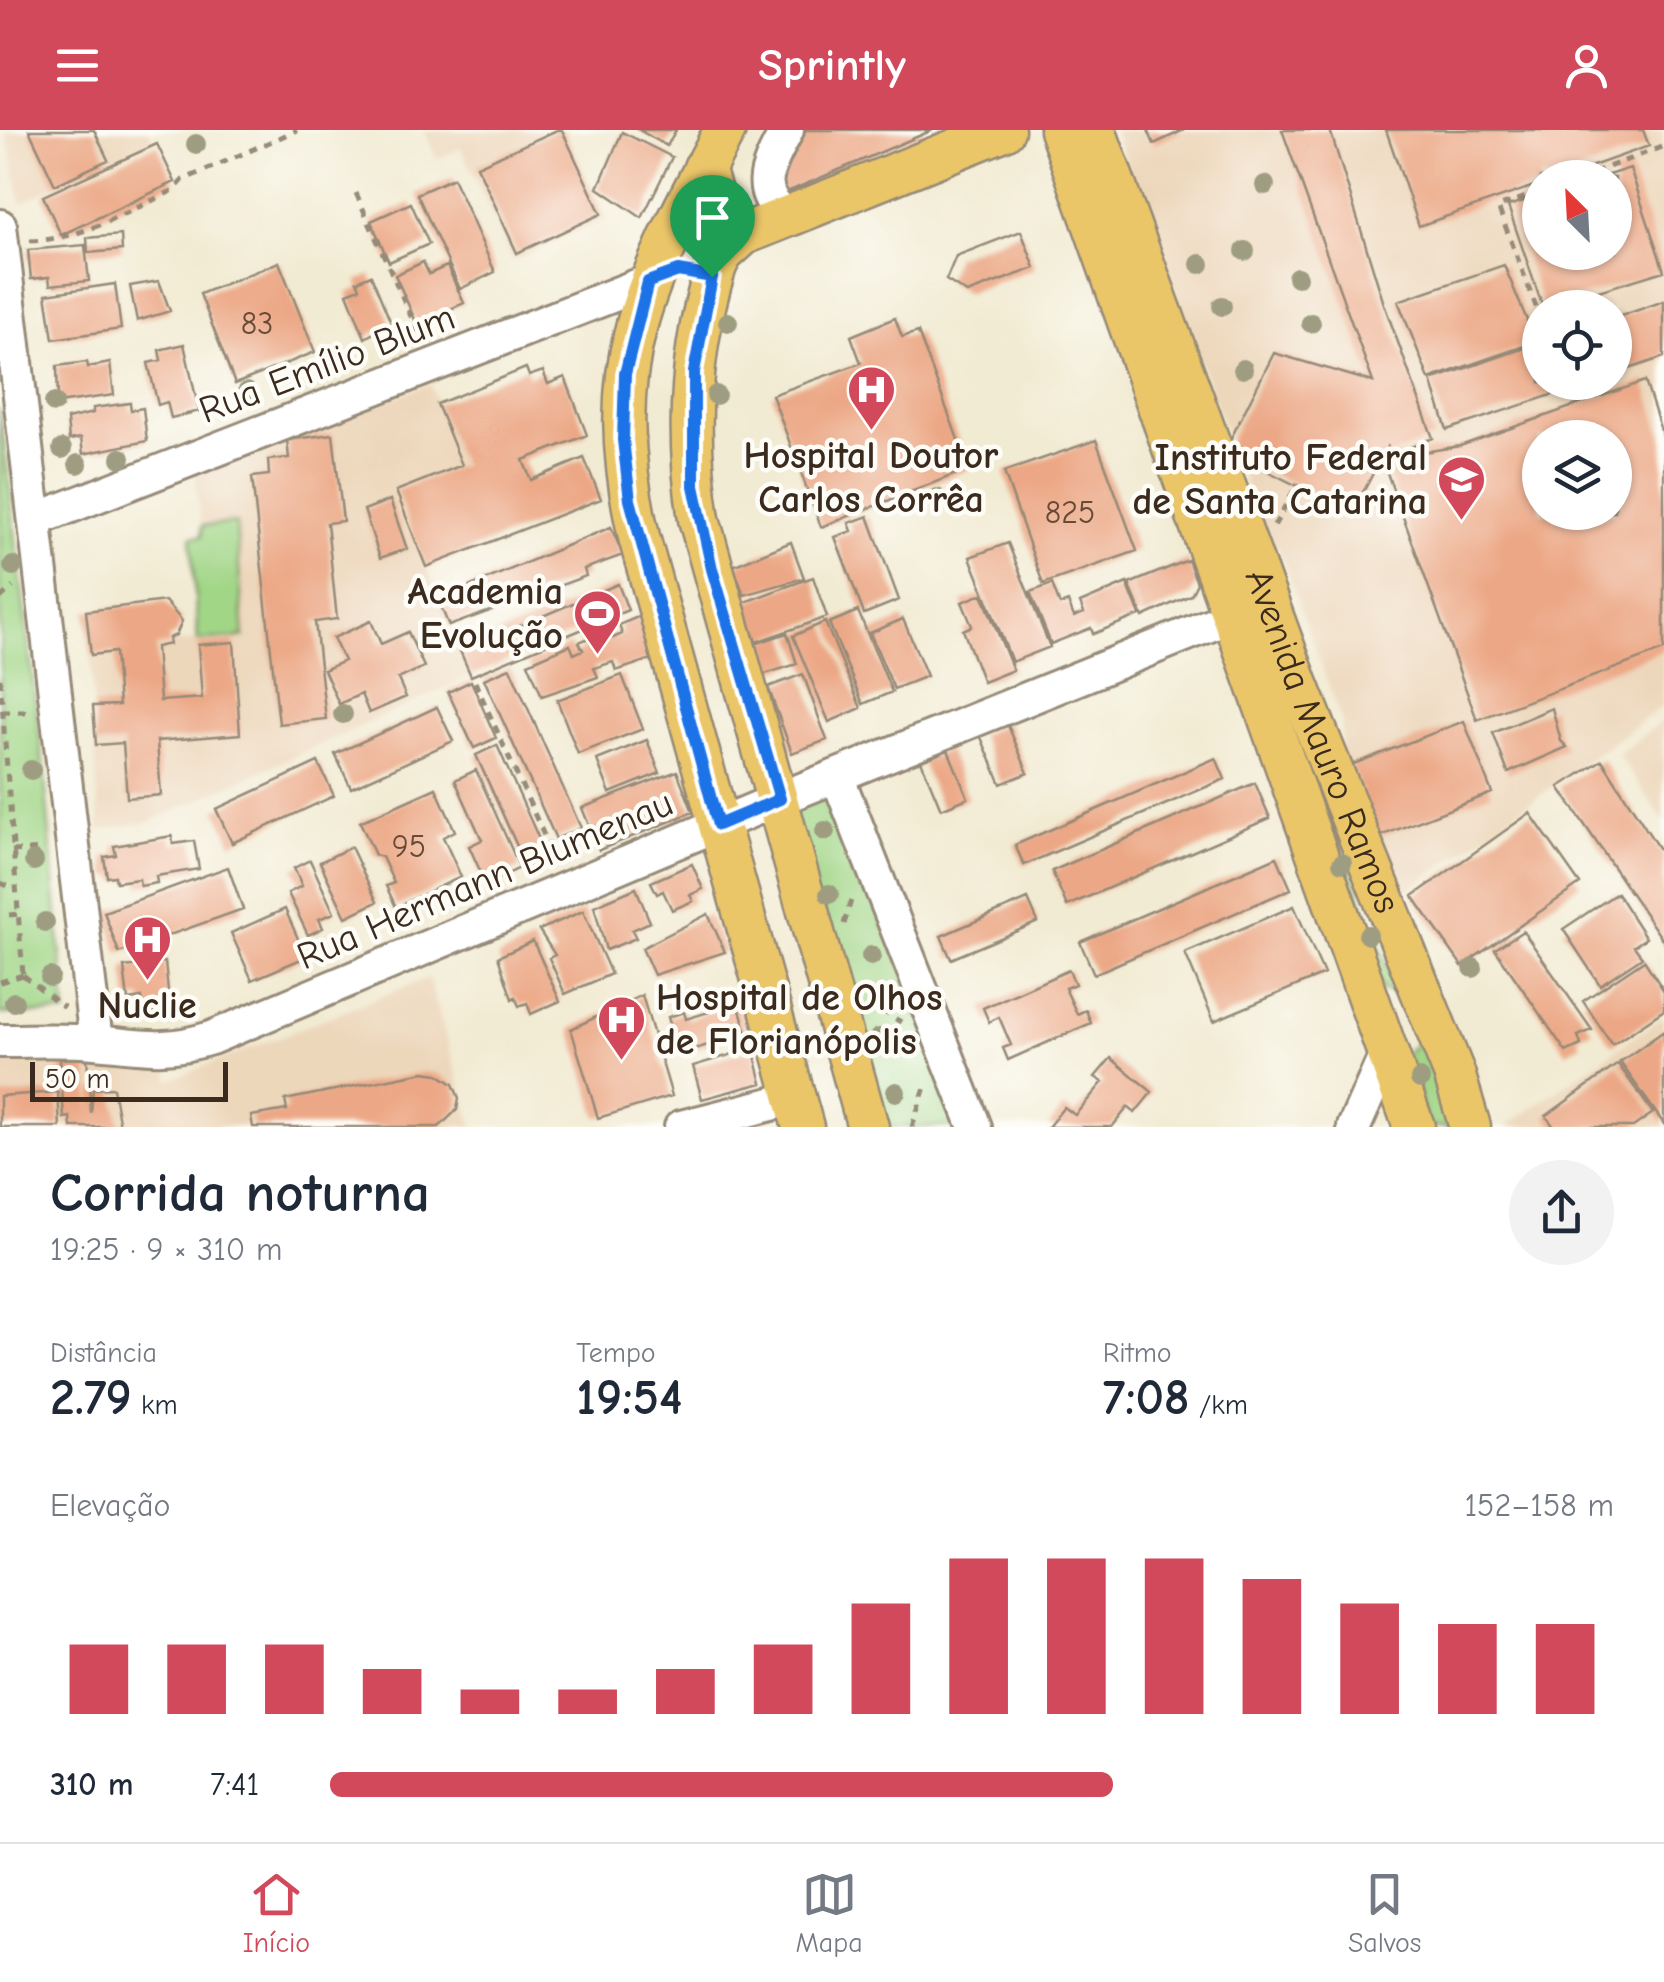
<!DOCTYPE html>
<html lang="pt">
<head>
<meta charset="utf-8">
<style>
  :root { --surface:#fff; --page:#f2f2f3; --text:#1f2937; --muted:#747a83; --line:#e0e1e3; --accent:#d1495b }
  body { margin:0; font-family:"Comic Neue",sans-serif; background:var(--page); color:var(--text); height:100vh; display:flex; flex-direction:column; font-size:38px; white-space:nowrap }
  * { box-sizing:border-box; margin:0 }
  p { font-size:32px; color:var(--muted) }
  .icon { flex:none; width:55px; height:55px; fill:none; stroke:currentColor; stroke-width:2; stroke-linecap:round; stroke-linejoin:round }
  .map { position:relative; height:997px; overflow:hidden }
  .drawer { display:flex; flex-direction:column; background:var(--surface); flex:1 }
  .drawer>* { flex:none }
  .needle { width:65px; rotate:336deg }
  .buttons { position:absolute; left:1522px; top:30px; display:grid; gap:20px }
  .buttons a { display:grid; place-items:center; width:110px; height:110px; border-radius:50%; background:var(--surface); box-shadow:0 2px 8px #0004; font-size:50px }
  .scale { position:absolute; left:30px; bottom:25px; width:198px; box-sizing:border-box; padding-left:10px; border:5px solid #3b2a1e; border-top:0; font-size:28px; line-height:35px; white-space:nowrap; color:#3b2a1e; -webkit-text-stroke:8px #fdfcf7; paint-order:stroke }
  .pin { position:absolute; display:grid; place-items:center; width:85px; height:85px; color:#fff; margin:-102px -42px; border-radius:50% 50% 50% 0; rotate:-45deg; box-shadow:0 0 10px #0007 }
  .pin .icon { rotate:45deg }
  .round { display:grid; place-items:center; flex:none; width:105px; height:105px; border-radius:52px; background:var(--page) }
  .overview { display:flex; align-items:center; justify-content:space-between; height:170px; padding:0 50px }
  h1 { font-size:55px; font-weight:700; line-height:75px }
  .stats { display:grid; grid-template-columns:repeat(3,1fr); gap:15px; height:170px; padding:10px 50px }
  .stats div { display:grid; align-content:center }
  .stats b { font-size:50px; font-weight:700 }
  .stats small { font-size:28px; font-weight:400 }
  .stats p { font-size:28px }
  .chart { height:280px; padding:20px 50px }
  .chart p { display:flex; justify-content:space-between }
  .chart svg { width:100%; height:180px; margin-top:10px; stroke:var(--accent); stroke-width:6 }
  ul { padding:0 50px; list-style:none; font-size:32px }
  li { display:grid; grid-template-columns:160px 120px 1fr; align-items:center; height:75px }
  li i { height:25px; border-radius:12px; background:var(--accent) }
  header { display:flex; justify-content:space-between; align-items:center; height:130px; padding:0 50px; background:var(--accent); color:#fff; font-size:45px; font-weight:700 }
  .dock { display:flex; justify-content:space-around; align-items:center; height:140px; border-top:2px solid var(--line); background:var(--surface); font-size:28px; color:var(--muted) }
  .dock a { display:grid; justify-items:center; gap:5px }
  .dock .current { color:var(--accent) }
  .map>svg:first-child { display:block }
  .built { fill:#edd7bb; fill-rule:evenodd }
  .green { fill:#a1d687; stroke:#6e8052; stroke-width:2.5 }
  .building { fill:#eca886; fill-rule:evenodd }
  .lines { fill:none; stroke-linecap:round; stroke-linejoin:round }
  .minor-casing { stroke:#968a78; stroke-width:38 }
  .major-casing { stroke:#968a78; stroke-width:45 }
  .path { stroke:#968a78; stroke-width:5; stroke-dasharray:8 8; stroke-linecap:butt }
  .minor { stroke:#fff; stroke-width:32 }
  .major { stroke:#ebc669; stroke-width:40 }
  .tree { fill:#9e9d81 }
  .route-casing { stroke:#fff; stroke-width:20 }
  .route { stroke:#1a73e8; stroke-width:12 }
  .labels { text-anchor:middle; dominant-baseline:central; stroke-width:9; stroke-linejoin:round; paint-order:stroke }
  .number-label { font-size:32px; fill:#674a38 }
  .street-label { font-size:38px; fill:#3b2a1e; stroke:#fdfcf7 }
  .poi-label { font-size:38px; font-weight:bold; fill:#3b2a1e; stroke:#fdfcf7 }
</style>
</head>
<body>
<header><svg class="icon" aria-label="menu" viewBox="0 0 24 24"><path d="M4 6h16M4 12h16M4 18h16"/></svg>Sprintly<svg class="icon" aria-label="person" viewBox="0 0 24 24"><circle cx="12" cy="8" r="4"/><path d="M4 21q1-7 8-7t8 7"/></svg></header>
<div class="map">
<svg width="1664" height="997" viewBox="0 0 1664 997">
  <rect width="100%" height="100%" fill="#fdfcf7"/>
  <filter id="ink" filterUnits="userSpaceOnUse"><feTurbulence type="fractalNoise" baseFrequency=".01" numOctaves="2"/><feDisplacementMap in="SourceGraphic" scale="20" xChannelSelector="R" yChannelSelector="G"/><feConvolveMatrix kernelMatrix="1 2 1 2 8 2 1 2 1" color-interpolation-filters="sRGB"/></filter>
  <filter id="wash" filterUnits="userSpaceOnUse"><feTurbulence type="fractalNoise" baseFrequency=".0048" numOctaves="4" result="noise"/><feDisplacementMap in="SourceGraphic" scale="40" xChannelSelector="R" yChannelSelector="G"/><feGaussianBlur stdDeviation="2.25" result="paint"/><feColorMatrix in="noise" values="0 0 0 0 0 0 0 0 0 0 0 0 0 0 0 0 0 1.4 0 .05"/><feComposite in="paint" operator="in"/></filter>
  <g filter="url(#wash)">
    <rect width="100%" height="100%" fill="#f2ebd3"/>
    <path class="built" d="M15,0h133l5,10 -132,63 -14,-69z
      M424,0h141l41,89 -93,42 -52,-113 -24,11z
      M1114,0h550v575l-266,193 -57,-139 1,-37 -64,-175 -15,-15zM1540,48h75v74h-75zM1540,178h75v74h-75zM1540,308h75v74h-75z
      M430,254l32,81 -66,27 75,184 -322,146 -50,8 -8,-175 107,-15 -7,-103 11,-1 -7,-62z
      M1664,590v101l-46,-66z
      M428,848l45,149h-473v-64l32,-4 1,-7 110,5 23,9 4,14z
      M1664,886v111h-159z"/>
    <path class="green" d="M0,278l45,374 21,231 -66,1z
      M236,393l8,114 -46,4 -7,-104 11,-1v-10z
      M1272,528l122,326 -1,8 -10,-2 -123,-328z
      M834,660l128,337h-83l-90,-318z
      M1419,912l9,2 25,83h-24l-24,-74z"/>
    <g id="blocks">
      <path class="building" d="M29,0h65l14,30 -53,25z
        M557,0h5l39,84 -84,39 -40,-87z
        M639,0h37l-9,16z
        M802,0h131l-153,65 4,-30z
        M1148,0h36l-30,14z
        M1282,0h48l54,174 49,134 -51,21 78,-13 185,-65 19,59v210l-187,70 -95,-261 6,-14 -36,68 -127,-63 49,-97 99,29zM1540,308h75v74h-75z
        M1386,0h257l6,16 -90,32h-19v6l-121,42z
        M622,2l50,25 -30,61 -44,-30z
        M157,14l18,38 -114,53 -18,-39z
        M1630,38l34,103 -121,37 -35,-102 32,-10v56h75v-74l-13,-1z
        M453,48l42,94 -35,17 -43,-95z
        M411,73l18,41 -40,18 -18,-41z
        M1021,101l14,37 -68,25 -21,-13 10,-24z
        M121,105l1,15 -34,3 -1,-15z
        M85,115l4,36 -39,4 -1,-8 -18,2 -3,-29z
        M279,132l36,90 -80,32 -35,-90z
        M423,132l6,12 18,-8 17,37 -47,21 -22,-49z
        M1504,135l32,77 -107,37 -31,-78z
        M371,145l20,48 -26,15 -18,-45 13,-5 -3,-7z
        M159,151l11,30 -33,10 -7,-35z
        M115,154l6,45 -68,10 -7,-45z
        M1664,171v56l-49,17v-56z
        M895,188l7,19 16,-5 51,137 -148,58 -49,-132 89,-32 -10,-27z
        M1540,213v39l47,1 -140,47 -16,-50z
        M184,214l15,67 -28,7 -4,-16 -9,3 -10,-42 13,-3 -2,-10z
        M87,232l1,5 22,-4 4,32 -56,8 -1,-37z
        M526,238l3,8 14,-5 5,13 17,-7 22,58 -64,25 8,20 53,-22 17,41 -175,68 -30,-76 66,-26 -25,-61z
        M130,273l1,7 12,-2 4,33 -64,13 -2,-16 -12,2 -2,-21 26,-6v-5z
        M333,304l10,87 -16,2 10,96 -22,3 11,97 -47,5 -27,-247 17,-2 -1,-15 21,-2 -2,-18z
        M1096,310l41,111 -94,33 -39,-112z
        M390,370l17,49 -27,9 -16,-48z
        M868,386l31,84 -35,14 -29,-77 17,-6 -3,-8z
        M611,397l12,28 -39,14 2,7 -137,50 -11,-26z
        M791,412l13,36 -60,17 -11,-29z
        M1008,413l42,104 -38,15 -42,-105z
        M1188,430l9,23 -6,12 -48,22 -14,-33z
        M813,447l14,40 -71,25 -14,-39z
        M1127,453l13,32 -47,19 -2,-6 -40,16 -21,-52 22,-8 8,21 8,-3 6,15 10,-4 -4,-10z
        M618,454l10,26 -157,66 -11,-25z
        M982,464l31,76 -30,12 -20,-52 9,-4 -10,-24z
        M165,471l17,20 -6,14 -7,3 1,6 -14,3 4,54 42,-3 -4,-53 36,-3 6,92 -83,7 4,54 -34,3 -4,-55 -27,2 -3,-39 26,-1 -4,-53 -24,3 -5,-44z
        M858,481l34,81 -29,12 -34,-81z
        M640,486l12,43 -36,12 -3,-9 -19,6 4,9 -56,19 -14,-33 42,-18 4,9 9,-4 -4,-8 30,-13 4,9 9,-4 -3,-9z
        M903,489l24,57 -33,13 -24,-56z
        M371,491l10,23 27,-12 16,35 -26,12 8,18 -37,16 -8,-19 -22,10 -15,-34 20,-9 -11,-23z
        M825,492l36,86 -32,14 -36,-86z
        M787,503l10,31 -35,11 -10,-30z
        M510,538l71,160 -25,11 -72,-160z
        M803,544l24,66 -35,13 -24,-66z
        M622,545l21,54 -65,25 -21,-54z
        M471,551l25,57 -22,10 -26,-56z
        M437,577l16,34 -102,47 -16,-34z
        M1552,578l9,33 6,6 -59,26 -15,-40z
        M1464,591l28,72 -114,44 -27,-72z
        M1007,593l21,50 -27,11 -21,-49z
        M647,610l13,33 -50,20 -13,-33z
        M497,615l50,112 -21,9 -50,-111z
        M948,620l20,48 -27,11 -20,-48z
        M1216,628l9,21 -201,86 -9,-20z
        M1602,630l62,97v85l-105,-155z
        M318,632l16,34 -102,47 -16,-34z
        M476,640l44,98 -34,16 -17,-38 13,-6 -27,-60z
        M677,641l16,41 -94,38 -17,-42z
        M1255,653l15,35 -203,88 -15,-35z
        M436,658l19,43 -12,6 18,40 -65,30 -10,-21 8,-3 -12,-26 -7,-2 -15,-33z
        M1530,683l50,71 -118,82 -49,-70z
        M172,706l1,8 21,-3 5,28 -43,7 1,7 -17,3 -1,-7 -23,3 -1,-6 -8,1 -3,-20 12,-2 -2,-9z
        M351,717l26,55 -31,15 -26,-55z
        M1277,727l14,32 -197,85 -14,-32z
        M310,730l24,53 -15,6 4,9 -15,7 -20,-42 14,-7 -8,-18z
        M692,734l11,25 -13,6 3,6 -21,9 -9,-19 -6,3 -6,-12z
        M228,737l15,42 -124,44 -15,-41z
        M636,758l14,34 -18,8 4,8 -30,12 -12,-44z
        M1617,763l29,45 -12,8 8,11 -42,28 -37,-56z
        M1028,769l10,23 -87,37 -10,-23z
        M1294,776l30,68 -110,47 -29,-68z
        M285,779l21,48 -54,23 -21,-47z
        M583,781l28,63 -46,20 -16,-36 6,-3 -16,-25z
        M708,784l17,38 -71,23 -12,-27z
        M1523,801l69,99 -14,6 3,9 -15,7 -71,-103z
        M533,811l27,60 -29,13 -4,-11 -8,3 -4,-9 -3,2 -14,-42z
        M1644,830l20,31v19l-52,35 -29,-44z
        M165,832l5,48 -26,3 -2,-15 -14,2 -4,-33z
        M1069,840l6,14 -10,4 12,26 9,-4 5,13 -83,37 -5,-12 8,-3 -12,-28 -10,5 -6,-14z
        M642,865l30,101 -74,22 -27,-89z
        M738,873l9,30 -68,21 -11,-37 16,-5 2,7z
        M1664,901v93l-44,-62z
        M753,918l9,35 -60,16 -9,-33z
        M87,927l4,56 2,-24 20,-1 7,39h-49l-1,-10 -6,1 -4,-59z
        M1111,928l41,34 -17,21 -7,-6 -16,20h-64l16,-20 11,8 28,-33 -8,-5z
        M1618,934l35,49 -20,14h-79l-8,-11z
        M424,942l14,2 15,10 6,14 -2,12 -18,17h-186l-2,-11 36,-6 -2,-10z
        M58,962l2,35h-60v-31z"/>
    </g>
  </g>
  <g filter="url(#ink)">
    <use href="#blocks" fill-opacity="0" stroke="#968a78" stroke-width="2.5"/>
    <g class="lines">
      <defs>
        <path id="minor" d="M787,87c-36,-28 -17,-53 0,-87
          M0,96l96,816
          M35,390l612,-238
          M837,646l138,351
          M0,911c31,0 64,-2 95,1 47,4 69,11 116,-4l568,-239 453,-183
          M681,997l114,-29
          M1354,997l34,-77"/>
        <g id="major">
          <path d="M725,0c-80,151 -126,231 -86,407l164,590"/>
          <path d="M1060,0l354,997"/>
          <path id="s1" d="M1095,0l203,555 156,388 16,54"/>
          <path d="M704,38l12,40 28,26"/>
          <path d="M868,997l-169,-608c-13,-84 -9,-171 17,-253l6,-12 22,-20 260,-104"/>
        </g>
      </defs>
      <use href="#minor" class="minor-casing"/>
      <use href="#major" class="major-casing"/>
      <path class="path" d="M1579,48l85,-32
        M1540,62l-42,15 42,110
        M356,63l66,148
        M30,111c53,-2 97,-29 144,-51l9,-10 114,-50
        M1532,207l8,-3
        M1274,396l24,-43
        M0,468l13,-11
        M0,548l23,297
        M475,552l81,180
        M2,582h27
        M12,721l32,-2
        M0,753l17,6
        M9,785l10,-1
        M844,794l8,-27
        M23,845l41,32
        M0,852l23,-7
        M868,872l33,20
        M912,997l14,-43"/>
      <use href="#minor" class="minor"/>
      <use href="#major" class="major"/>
    </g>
    <g class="tree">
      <circle cx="196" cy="14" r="10"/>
      <circle cx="1265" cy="55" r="10"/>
      <circle cx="1245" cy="121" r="10"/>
      <circle cx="1200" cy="134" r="10"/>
      <circle cx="1297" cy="147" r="10"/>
      <circle cx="1222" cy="176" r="10"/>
      <circle cx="728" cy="192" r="10"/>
      <circle cx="1311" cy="193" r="10"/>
      <circle cx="1243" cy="239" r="10"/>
      <circle cx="247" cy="262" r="10"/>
      <circle cx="716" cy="265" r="10"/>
      <circle cx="54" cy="273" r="10"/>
      <circle cx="62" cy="319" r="10"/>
      <circle cx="121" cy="328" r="10"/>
      <circle cx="78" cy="334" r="10"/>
      <circle cx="937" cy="368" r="10"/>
      <circle cx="13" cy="436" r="10"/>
      <circle cx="446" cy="511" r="10"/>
      <circle cx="343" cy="584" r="10"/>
      <circle cx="31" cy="640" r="10"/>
      <circle cx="825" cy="701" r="10"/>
      <circle cx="34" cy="731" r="10"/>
      <circle cx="1342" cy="733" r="10"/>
      <circle cx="829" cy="764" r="10"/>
      <circle cx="45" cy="792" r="10"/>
      <circle cx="1368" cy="805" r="10"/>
      <circle cx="871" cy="826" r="10"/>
      <circle cx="1473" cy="838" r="10"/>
      <circle cx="50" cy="847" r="10"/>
      <circle cx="14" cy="872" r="10"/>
      <circle cx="879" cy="908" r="10"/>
      <circle cx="1420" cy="949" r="10"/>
      <circle cx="896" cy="962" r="10"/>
    </g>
  </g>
  <g class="lines" filter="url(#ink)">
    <defs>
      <path id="route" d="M678,141l34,6 -18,95v114l18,83 68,230 -62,26 -88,-325 -7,-60 2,-66 23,-92z"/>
    </defs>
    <use href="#route" class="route-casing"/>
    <use href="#route" class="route"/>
  </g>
  <defs>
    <symbol id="hospital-pin" viewBox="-11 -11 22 30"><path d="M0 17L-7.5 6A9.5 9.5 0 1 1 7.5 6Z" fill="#d1495b" stroke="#fdfcf7"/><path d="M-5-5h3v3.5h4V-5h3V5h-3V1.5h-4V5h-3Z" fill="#fff"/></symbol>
    <symbol id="university-pin" viewBox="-11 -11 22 30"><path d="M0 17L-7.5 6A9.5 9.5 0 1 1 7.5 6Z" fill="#d1495b" stroke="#fdfcf7"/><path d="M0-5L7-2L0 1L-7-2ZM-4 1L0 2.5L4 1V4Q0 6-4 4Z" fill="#fff"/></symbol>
    <symbol id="stadium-pin" viewBox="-11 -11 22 30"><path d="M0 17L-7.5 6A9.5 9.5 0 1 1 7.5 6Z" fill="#d1495b" stroke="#fdfcf7"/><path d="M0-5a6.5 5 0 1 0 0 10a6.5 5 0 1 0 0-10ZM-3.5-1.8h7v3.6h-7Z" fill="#fff"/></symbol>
  </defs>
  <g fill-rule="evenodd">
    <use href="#hospital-pin" x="844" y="232" width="55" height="75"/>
    <use href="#university-pin" x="1434" y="322" width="55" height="75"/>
    <use href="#stadium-pin" x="570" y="456" width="55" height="75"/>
    <use href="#hospital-pin" x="120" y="782" width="55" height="75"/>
    <use href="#hospital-pin" x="594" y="862" width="55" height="75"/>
  </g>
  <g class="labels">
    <g class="number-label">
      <text x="257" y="193">83</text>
      <text x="1070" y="382">825</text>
      <text x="409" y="716">95</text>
    </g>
    <g class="street-label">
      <text transform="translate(327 234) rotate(-21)">Rua Emílio Blum</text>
      <text stroke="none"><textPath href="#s1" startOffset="652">Avenida Mauro Ramos</textPath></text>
      <text transform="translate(485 750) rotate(-23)">Rua Hermann Blumenau</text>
    </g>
    <g class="poi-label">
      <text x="871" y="326">Hospital Doutor<tspan x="871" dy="44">Carlos Corrêa</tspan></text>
      <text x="1427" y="328" text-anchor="end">Instituto Federal<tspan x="1427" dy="44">de Santa Catarina</tspan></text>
      <text x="563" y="462" text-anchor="end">Academia<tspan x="563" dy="44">Evolução</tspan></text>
      <text x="656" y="868" text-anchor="start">Hospital de Olhos<tspan x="656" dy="44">de Florianópolis</tspan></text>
      <text x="147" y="876">Nuclie</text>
    </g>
  </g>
</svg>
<div class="buttons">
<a><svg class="needle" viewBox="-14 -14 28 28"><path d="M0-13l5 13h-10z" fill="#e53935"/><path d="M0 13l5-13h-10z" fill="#747a83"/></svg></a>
<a><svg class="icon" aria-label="locate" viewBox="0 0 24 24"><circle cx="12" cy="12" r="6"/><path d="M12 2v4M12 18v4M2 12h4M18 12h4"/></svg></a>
<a><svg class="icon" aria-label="layers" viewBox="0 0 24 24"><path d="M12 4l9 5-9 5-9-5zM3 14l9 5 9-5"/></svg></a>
</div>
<div class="scale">50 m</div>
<div class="pin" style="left:712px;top:147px;background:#1e9e55"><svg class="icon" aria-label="arrive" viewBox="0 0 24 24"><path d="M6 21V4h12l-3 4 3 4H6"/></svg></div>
</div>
<section class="drawer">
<div class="overview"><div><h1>Corrida noturna</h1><p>19:25 · 9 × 310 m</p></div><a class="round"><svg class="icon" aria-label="share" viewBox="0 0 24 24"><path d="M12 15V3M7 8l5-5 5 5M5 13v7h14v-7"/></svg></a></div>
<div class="stats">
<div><p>Distância</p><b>2.79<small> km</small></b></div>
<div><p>Tempo</p><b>19:54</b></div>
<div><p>Ritmo</p><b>7:08<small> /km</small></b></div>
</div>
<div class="chart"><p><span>Elevação</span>152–158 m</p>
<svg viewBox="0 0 160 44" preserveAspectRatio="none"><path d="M5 44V27M15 44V27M25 44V27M35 44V33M45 44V38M55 44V38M65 44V33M75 44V27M85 44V17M95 44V6M105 44V6M115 44V6M125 44V11M135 44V17M145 44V22M155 44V22"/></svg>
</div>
<ul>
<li><b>310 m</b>7:41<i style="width:61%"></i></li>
</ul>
</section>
<nav class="dock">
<a class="current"><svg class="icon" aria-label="home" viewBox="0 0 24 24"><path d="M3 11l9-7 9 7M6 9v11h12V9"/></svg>Início</a>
<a><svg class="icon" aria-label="map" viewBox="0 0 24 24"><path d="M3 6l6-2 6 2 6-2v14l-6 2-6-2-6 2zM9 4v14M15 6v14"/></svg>Mapa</a>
<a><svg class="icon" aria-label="saved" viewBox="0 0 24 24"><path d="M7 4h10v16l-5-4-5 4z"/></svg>Salvos</a>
</nav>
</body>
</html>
